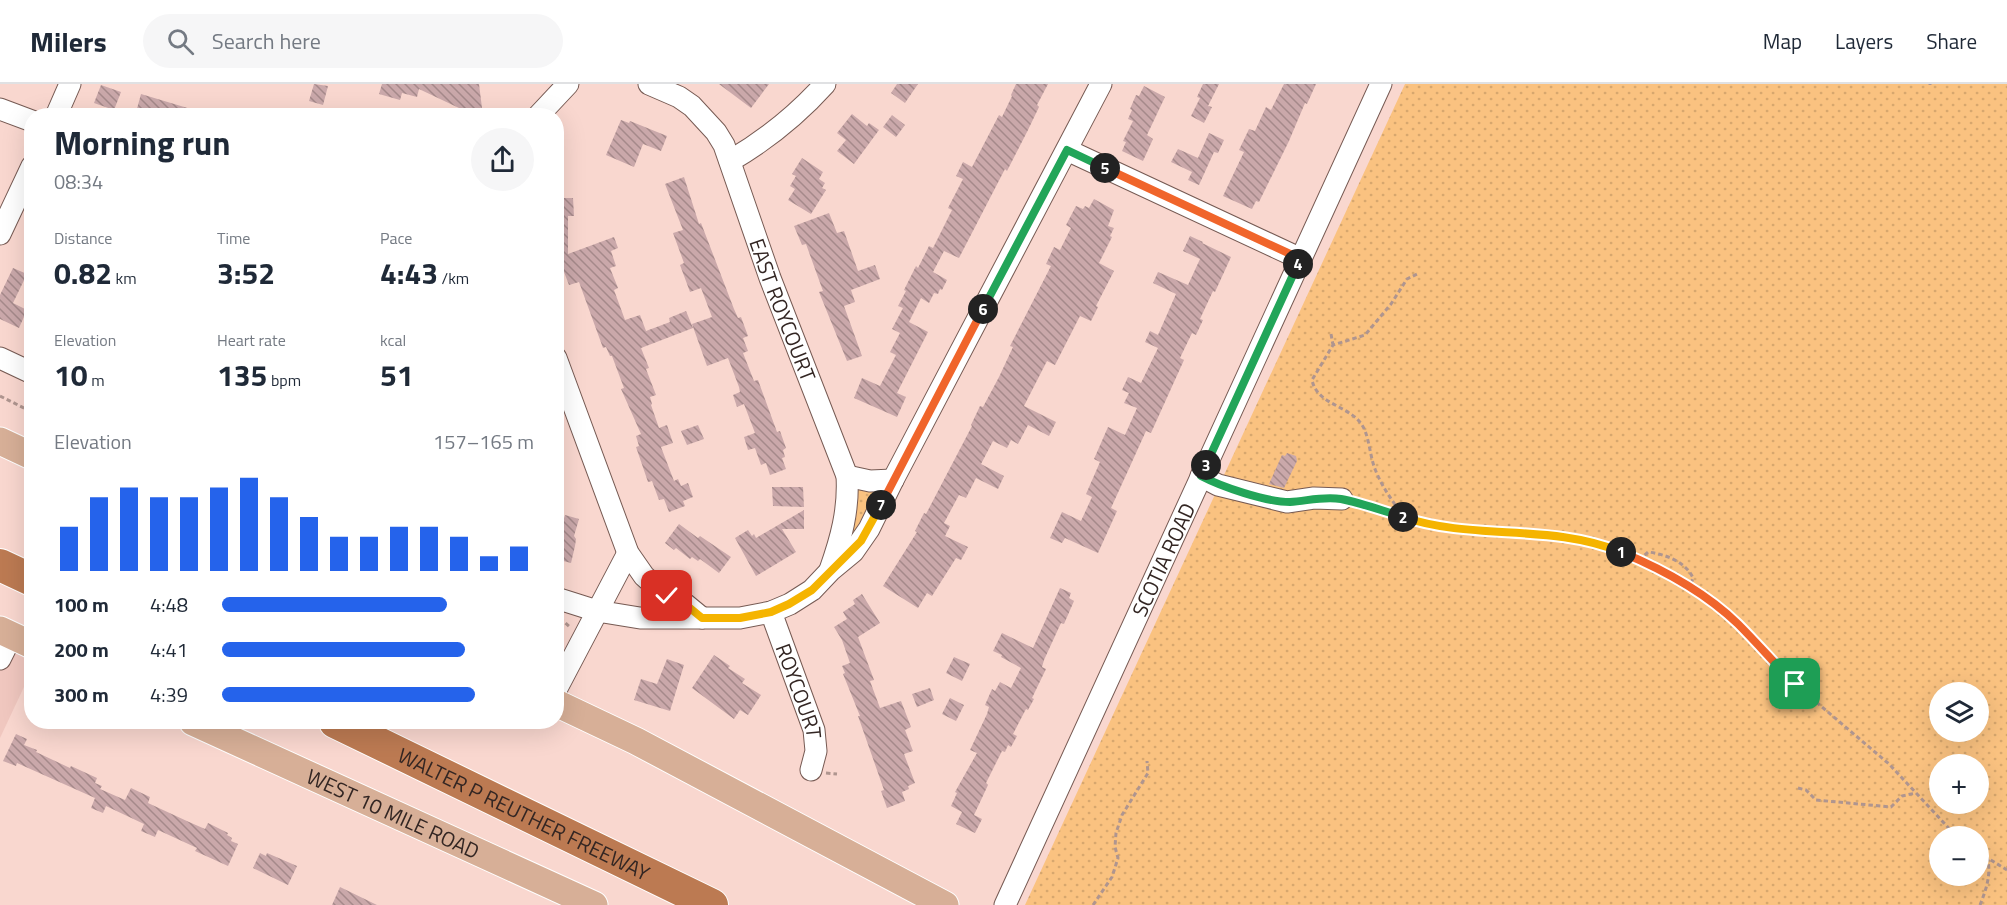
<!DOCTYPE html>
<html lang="en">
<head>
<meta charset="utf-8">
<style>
  :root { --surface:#fff; --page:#f6f6f7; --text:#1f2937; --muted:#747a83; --line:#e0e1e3; --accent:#2563eb }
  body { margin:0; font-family:"Titillium Web",sans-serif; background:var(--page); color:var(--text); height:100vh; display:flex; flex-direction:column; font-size:22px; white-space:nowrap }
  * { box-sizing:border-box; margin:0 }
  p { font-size:20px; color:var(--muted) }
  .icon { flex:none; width:33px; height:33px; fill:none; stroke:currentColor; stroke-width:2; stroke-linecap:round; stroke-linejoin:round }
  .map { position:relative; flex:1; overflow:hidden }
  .drawer { position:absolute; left:24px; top:24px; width:540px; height:621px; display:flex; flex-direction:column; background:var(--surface); border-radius:24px; box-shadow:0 6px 24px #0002 }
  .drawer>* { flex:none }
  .fabs { position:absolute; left:1929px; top:598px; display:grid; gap:12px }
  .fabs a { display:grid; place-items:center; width:60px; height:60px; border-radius:50%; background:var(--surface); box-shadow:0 6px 24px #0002; font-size:30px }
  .pin { position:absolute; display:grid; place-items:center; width:51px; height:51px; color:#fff; margin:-26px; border-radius:12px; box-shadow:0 3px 9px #0006 }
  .km { position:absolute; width:30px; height:30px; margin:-15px; border-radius:50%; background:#222; color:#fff; font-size:16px; line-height:30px; text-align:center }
  .round { display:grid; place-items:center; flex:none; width:63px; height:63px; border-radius:32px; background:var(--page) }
  .head { display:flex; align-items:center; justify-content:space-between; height:102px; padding:0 30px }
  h1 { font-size:33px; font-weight:700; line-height:45px }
  .stats { display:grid; grid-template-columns:repeat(3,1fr); gap:9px; height:102px; padding:6px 30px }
  .stats div { display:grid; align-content:center }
  .stats b { font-size:30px; font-weight:700 }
  .stats small { font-size:16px; font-weight:400 }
  .stats p { font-size:16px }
  .chart { height:168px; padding:12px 30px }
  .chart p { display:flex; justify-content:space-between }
  .chart svg { width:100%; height:108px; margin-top:6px; stroke:var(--accent); stroke-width:6 }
  ul { padding:0 30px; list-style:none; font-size:20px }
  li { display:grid; grid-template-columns:96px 72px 1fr; align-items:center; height:45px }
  li i { height:15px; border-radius:8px; background:var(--accent) }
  header { display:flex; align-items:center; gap:36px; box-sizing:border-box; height:84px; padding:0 30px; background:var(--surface); border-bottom:2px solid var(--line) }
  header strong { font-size:28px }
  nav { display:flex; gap:33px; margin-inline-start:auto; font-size:21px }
  .search { width:420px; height:54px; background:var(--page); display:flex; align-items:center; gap:15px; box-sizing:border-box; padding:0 21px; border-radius:33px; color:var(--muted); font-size:22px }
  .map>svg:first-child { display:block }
  .built { fill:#f0c7bf }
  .grass { fill:url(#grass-dots); fill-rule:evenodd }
  .building { fill:url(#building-back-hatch) }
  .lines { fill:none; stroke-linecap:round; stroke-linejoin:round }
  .minor-casing { stroke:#765a53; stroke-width:23 }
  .major-casing { stroke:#fff; stroke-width:29 }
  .highway-casing { stroke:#fff; stroke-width:34 }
  .path { stroke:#af958f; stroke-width:3; stroke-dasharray:4.5 3; stroke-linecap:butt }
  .minor { stroke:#fff; stroke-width:21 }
  .major { stroke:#d7af97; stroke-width:27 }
  .highway { stroke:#bc7a52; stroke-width:32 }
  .split-1-casing { stroke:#fff; stroke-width:12 }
  .split-2-casing { stroke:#fff; stroke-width:12 }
  .split-3-casing { stroke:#fff; stroke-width:12 }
  .split-4-casing { stroke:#fff; stroke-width:12 }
  .split-5-casing { stroke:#fff; stroke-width:12 }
  .split-6-casing { stroke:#fff; stroke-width:12 }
  .split-7-casing { stroke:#fff; stroke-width:12 }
  .split-8-casing { stroke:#fff; stroke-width:12 }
  .split-9-casing { stroke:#fff; stroke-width:12 }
  .split-1 { stroke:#f0652b; stroke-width:8 }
  .split-2 { stroke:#f5b400; stroke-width:8 }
  .split-3 { stroke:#22a559; stroke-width:8 }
  .split-4 { stroke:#22a559; stroke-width:8 }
  .split-5 { stroke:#f0652b; stroke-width:8 }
  .split-6 { stroke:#22a559; stroke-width:8 }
  .split-7 { stroke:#f0652b; stroke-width:8 }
  .split-8 { stroke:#f5b400; stroke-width:8 }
  .split-9 { stroke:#f5b400; stroke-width:8 }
  .labels { text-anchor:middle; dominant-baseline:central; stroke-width:4.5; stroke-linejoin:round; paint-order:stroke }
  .street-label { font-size:21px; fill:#332623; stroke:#f9d7cf }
</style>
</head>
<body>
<header>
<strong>Milers</strong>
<div class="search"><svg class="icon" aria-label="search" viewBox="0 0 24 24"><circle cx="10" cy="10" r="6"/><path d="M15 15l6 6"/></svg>Search here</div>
<nav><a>Map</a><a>Layers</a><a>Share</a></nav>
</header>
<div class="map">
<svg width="2007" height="821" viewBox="0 0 2007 821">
  <defs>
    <pattern id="grass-dots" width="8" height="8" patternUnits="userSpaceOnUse" patternTransform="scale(1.5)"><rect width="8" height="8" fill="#fac280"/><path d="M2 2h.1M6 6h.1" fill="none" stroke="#d7a76e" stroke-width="1.8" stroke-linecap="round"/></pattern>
    <pattern id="building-back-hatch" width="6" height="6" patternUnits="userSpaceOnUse" patternTransform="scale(1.5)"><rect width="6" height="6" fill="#caa8aa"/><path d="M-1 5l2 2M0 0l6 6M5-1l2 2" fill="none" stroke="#a5898a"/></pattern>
  </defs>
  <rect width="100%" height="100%" fill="#f9d7cf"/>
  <path class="built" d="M0,557l32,14 -1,17 -31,66z"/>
  <path class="grass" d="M1405,0h602v821h-982zM1940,609h38v39h-38zM1940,681h38v39h-38zM1940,753h38v39h-38z
    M855,405h21l1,3 -23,40 -1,-1z"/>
  <path class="building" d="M314,0l14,2 -5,19 -14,-4z
    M382,0h97l4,32h-23l-1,-8 -40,-19 -2,8 -15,-4 -2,7 -21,-6z
    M719,0h50l-18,24z
    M897,0h21l-13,19 -14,-10z
    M1016,0h32l-11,21 2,2 -11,23 -21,41 -2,-2 -46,89 -15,-7 -11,21 14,8 -5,10 -2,-1 -2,5 -4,-1 -5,10 -8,-5 -12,24 19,10 -31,61 9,4 -9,20 -43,-19 8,-20 18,8 16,-31 -6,-3 10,-19 -8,-4 11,-21 -5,-2 8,-15 -2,-1 12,-24 2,2 11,-22 4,2 19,-38 -4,-2 15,-29 -7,-3 7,-14 9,5 27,-52 3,2 10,-21 -1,-1z
    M1203,0h16l-11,22 4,1 -8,16 -13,-7 9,-18 -3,-1z
    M1284,0h32l-9,20 -2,-1 -16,38 -30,61 -3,-1 -4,8 -29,-13 21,-44 -5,-2 10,-21 6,2 11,-24 5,3z
    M101,1l20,7 -7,18 -20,-7z
    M1144,2l21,11 -18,38 6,4 -10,22 -21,-10 4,-9 -3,-1 10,-20 -5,-2 4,-9 -2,-1 6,-14 3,1z
    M141,10l63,19v3h-69z
    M852,30l15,12 2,-3 10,7 -25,34 -17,-13 9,-11 -9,-7z
    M892,31l13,10 -9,12 -13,-10z
    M621,36l8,3 1,-2 37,15 -6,15 -18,-7 -9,23 -28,-12z
    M1209,49l15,7 -6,13 -4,-1 -15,33 -11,-5 4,-8 -21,-10 7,-13 20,9z
    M802,74l21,14 -4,7 6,4 -3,5 4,2 -15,24 -23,-14 7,-11 -5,-3 6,-10 -4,-2z
    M684,93l15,47 2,-1 33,86 4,9 3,-1 7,19 -5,2 5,13 -5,2 11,28 4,-1 19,52 3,-1 6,17 -3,2 2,7 -3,1 4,11 -16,6 -4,-12 -5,2 -6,-17 -7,2 -4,-13 11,-4 -11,-29 -7,3 -4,-12 7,-3 -1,-5 -11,-29 -21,8 -15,-42 20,-7 -11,-29 -11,4 -10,-27 4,-2 -11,-30 10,-3 -18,-46z
    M556,114h17l1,18h-6v38l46,-17 4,11 -7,3 5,15 -6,2 8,20 -4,2 11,30 15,-5 6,16 24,-9 -1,-4 17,-7 7,17 -52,20 8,20 -3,1 10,26 -6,2 2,7 -1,1 8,23 8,-3 6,18 -12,4 13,34 4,-2 3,7 7,-3 5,14 -10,4 2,5 -16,6 -5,-13 -5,1 -7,-19 -4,1 -12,-35 3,-1 -3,-10 5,-2 -20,-45 3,-1 -12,-32h-2l-4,-9 -3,1 -24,-66 -10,3 -13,-34z
    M1094,115l20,11 -6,16 6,2 -4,8 2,1 -13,26 15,8 -18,35 2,1 -7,14 -11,-5 -25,49 -8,-4 -23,45 32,16 -7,14 -21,-11 -10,19 -7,-4 -4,8 -14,-7 -12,23 23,12 -6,13 -22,-11 -10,20 -7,-3 -15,28 6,3 -5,10 23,11 -7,13 -5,-2 -24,38 -5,-3 -9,15 -35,-22 34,-54 -2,-1 9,-18 2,1 46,-88 -1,-1 9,-19 3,1 16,-30 14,-30 -3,-1 41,-80 -5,-2 8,-17 6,3 11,-22 -5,-3 10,-19 7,3 2,-3 4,2z
    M829,129l8,20 7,-2 14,40 17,-6 5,14 -29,11 4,12 -11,4 18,50 -15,5 -28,-69 4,-1 -17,-47 -4,1 -8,-19z
    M1190,152l13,6 -1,1 29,14 -16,35 -2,-1 -13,28 3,1 -7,15 -4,-2 -12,25 4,2 -33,73 -5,-2 -19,42 -16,35 6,3 -19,42 -33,-15 -3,5 -12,-5 12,-26 19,9 11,-24 -6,-3 14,-32 -6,-3 14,-32 17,8 12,-27 -13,-5 5,-10 -7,-3 6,-13 13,6 17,-35 -13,-6 5,-11 8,4 18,-41 -23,-11 5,-11 30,13 12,-26 -17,-8z
    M13,184l14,6 -14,29 14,7 -8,18 -19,-9v-24z
    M698,341l6,14 -17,6 -6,-14z
    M1287,369l9,3 1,5 -13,27 -15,-4 13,-29 3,1z
    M772,403h31l1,20 -31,-1z
    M804,426v19h-22l14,23 -40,24 -21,-38 13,-8 4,6 2,-2 2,4z
    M565,431l14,4 -5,17 2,3 -1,7 -4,17 -15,-4v-28l4,1z
    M679,440l19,14 2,-2 31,21 -12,16 -19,-14 -2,2 -6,-4 -2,2 -14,-11 -2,2 -9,-7z
    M1060,504l11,5 -2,5 5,3 -10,23 -3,-1 -17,37 -2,7 4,2 -14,29 2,1 -6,11 -2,-1 -13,25 4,2 -6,11 -3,-2 -3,7 -3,-1 -16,32 2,2 -14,30 8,4 -7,14 -19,-9 6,-12 -11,-6 6,-13 -2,-1 22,-39 -7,-3 17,-36 2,-7 -4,-2 7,-16 3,2 5,-9 11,6 10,-20 -20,-11 1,-2 -9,-4 9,-18 31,15z
    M862,510l18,29 -22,14 16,43 -4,1 10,27 21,-7 10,26 -6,3 8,21 -9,3 11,29 -7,3 1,3 -7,3 3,9 -18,7 -6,-17 3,-1 -26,-74h2l-17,-42 2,-1 -3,-7 8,-3 -8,-23 -8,-13 13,-8 -4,-7 12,-8 -2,-4z
    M714,571l16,11 -2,2 17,11 -3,4 19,12 -13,20 -8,-5 -6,9 -42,-31z
    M954,573l16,7 -8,17 -16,-8z
    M667,575l17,6 -14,46 -36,-11 7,-21 16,5z
    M930,604l4,12 -17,7 -5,-13z
    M950,614l14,7 -8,16 -14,-7z
    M16,650l11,5 -3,6 13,5 -1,2 34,16 1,-2 26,12 -2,5 7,3 -2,3 25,11 6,-12 19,9 -2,6 41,19 16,7 3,-6 20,10 -1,2 5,3 -1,3 7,3 -10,22 -33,-15 2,-3 -39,-18 -3,7 -14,-6 3,-7 -38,-18 -3,7 -12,-5 4,-10 -78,-35 -1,3 -13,-5z
    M260,769l6,3 1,-3 30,13 -9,19 -35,-17z
    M340,803l37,18h-45z"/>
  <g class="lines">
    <defs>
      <g id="minor">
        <path id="s1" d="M649,0l30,13 13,9 24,26 8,13 46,133 77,198c2,34 -6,63 -17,94"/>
        <path d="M0,25l32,12"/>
        <path d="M56,32l14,-32"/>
        <path d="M538,32l30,-32"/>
        <path d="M1067,66l234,109"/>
        <path d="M730,77c36,-21 68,-47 95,-77"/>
        <path d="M0,150l32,-68"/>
        <path d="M0,274l32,15"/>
        <path d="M556,274l72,195 16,23 10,9 13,11 18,8 17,14"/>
        <path d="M847,392l23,5 23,-1"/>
        <path d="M1201,392l17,9 69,17 27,-4 28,1"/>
        <path d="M556,514l41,13 43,7h100l31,-6 19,-8 22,-14 18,-19 23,-19 16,-23 24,-49 208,-396"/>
        <path id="s2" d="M771,528l43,118 2,21 -5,19"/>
        <path d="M0,575l12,-24"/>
        <path d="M556,606l72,-137"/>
        <path id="s3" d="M1005,821l376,-821"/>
      </g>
      <g id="major">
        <path d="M0,357l32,15"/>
        <path d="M0,546l32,15"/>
        <path d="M556,619l80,38 309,164"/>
        <path id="s4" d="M193,638l401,183"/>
      </g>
      <g id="highway">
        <path d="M0,481l32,15"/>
        <path id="s5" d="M335,638l377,183"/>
      </g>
    </defs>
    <use href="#minor" class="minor-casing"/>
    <use href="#major" class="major-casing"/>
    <use href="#highway" class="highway-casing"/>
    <path class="path" d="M1930,0v1
      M1331,250l2,11
      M0,312l32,16
      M1358,420l64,20 17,3 96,6 56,9 48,18 51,28 35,25 70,71 94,80 68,73
      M1404,433c-11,-15 -22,-30 -29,-48 -5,-12 -6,-34 -13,-44 -13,-20 -45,-20 -50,-45l21,-35 32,-10 26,-31 16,-25 10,-5
      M1639,476l9,-8c17,2 38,10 45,26l-3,9
      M560,534l11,10
      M826,689l11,1
      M1798,704l8,2 10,10 75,7 11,-11 14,-3
      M1978,768l29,18
      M1093,821l19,-28 6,-19 -3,-11 1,-14 6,-18 26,-42 -1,-12
      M1980,821c6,-15 12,-32 7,-48"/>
    <use href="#minor" class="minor"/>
    <use href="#major" class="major"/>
    <use href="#highway" class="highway"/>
  </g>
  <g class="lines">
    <defs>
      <path id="split-1" d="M1621,468c41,17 85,41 117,72 20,20 38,41 57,60"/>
      <path id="split-2" d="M1403,433c71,24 148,6 218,35"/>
      <path id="split-3" d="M1206,381l-5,11c21,11 65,26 89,26 17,-1 33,-6 51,-3 21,4 42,12 62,18"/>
      <path id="split-4" d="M1206,381l92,-201"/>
      <path id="split-5" d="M1105,84l196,91 -3,5"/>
      <path id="split-6" d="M983,225l84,-159 38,18"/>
      <path id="split-7" d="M881,421l102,-196"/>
      <path id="split-8" d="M708,534h32l31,-6 18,-8 23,-14 49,-49 20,-36"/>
      <path id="split-9" d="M667,512l18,8 17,14h6"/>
    </defs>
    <use href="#split-1" class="split-1-casing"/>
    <use href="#split-2" class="split-2-casing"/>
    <use href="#split-3" class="split-3-casing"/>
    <use href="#split-4" class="split-4-casing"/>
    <use href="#split-5" class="split-5-casing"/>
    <use href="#split-6" class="split-6-casing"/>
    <use href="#split-7" class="split-7-casing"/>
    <use href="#split-8" class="split-8-casing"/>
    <use href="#split-9" class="split-9-casing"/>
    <use href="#split-1" class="split-1"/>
    <use href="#split-2" class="split-2"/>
    <use href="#split-3" class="split-3"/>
    <use href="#split-4" class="split-4"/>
    <use href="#split-5" class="split-5"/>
    <use href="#split-6" class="split-6"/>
    <use href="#split-7" class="split-7"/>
    <use href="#split-8" class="split-8"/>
    <use href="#split-9" class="split-9"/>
  </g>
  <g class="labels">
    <g class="street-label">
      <text stroke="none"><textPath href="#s1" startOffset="274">EAST ROYCOURT</textPath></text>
      <text stroke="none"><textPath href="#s3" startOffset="380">SCOTIA ROAD</textPath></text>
      <text stroke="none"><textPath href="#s2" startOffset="84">ROYCOURT</textPath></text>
      <text stroke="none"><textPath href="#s5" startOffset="210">WALTER P REUTHER FREEWAY</textPath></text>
      <text stroke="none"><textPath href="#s4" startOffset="220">WEST 10 MILE ROAD</textPath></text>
    </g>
  </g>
</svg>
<div class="fabs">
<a><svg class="icon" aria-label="layers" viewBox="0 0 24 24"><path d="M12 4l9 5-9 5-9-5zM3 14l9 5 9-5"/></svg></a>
<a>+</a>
<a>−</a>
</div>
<div class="pin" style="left:1795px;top:600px;background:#1e9e55"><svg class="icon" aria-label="arrive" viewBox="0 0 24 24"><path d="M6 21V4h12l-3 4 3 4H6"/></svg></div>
<div class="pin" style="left:667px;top:512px;background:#d93025"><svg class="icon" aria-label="check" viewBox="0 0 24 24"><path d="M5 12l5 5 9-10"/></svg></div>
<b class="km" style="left:1621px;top:468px">1</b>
<b class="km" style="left:1403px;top:433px">2</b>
<b class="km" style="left:1206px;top:381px">3</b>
<b class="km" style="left:1298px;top:180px">4</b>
<b class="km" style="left:1105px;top:84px">5</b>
<b class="km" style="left:983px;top:225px">6</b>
<b class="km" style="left:881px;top:421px">7</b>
<section class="drawer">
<div class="head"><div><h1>Morning run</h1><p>08:34</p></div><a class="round"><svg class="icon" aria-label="share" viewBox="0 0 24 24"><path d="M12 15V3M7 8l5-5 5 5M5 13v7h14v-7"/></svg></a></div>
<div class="stats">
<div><p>Distance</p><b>0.82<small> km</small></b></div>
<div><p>Time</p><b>3:52</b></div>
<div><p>Pace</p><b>4:43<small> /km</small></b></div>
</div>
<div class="stats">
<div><p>Elevation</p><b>10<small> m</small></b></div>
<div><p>Heart rate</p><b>135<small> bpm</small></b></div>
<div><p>kcal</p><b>51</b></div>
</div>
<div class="chart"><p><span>Elevation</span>157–165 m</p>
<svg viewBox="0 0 160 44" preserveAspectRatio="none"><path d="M5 44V26M15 44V14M25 44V10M35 44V14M45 44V14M55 44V10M65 44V6M75 44V14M85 44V22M95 44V30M105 44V30M115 44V26M125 44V26M135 44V30M145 44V38M155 44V34"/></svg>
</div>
<ul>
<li><b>100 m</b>4:48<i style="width:72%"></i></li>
<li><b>200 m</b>4:41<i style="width:78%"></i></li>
<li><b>300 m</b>4:39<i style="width:81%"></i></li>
</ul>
</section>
</div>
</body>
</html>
